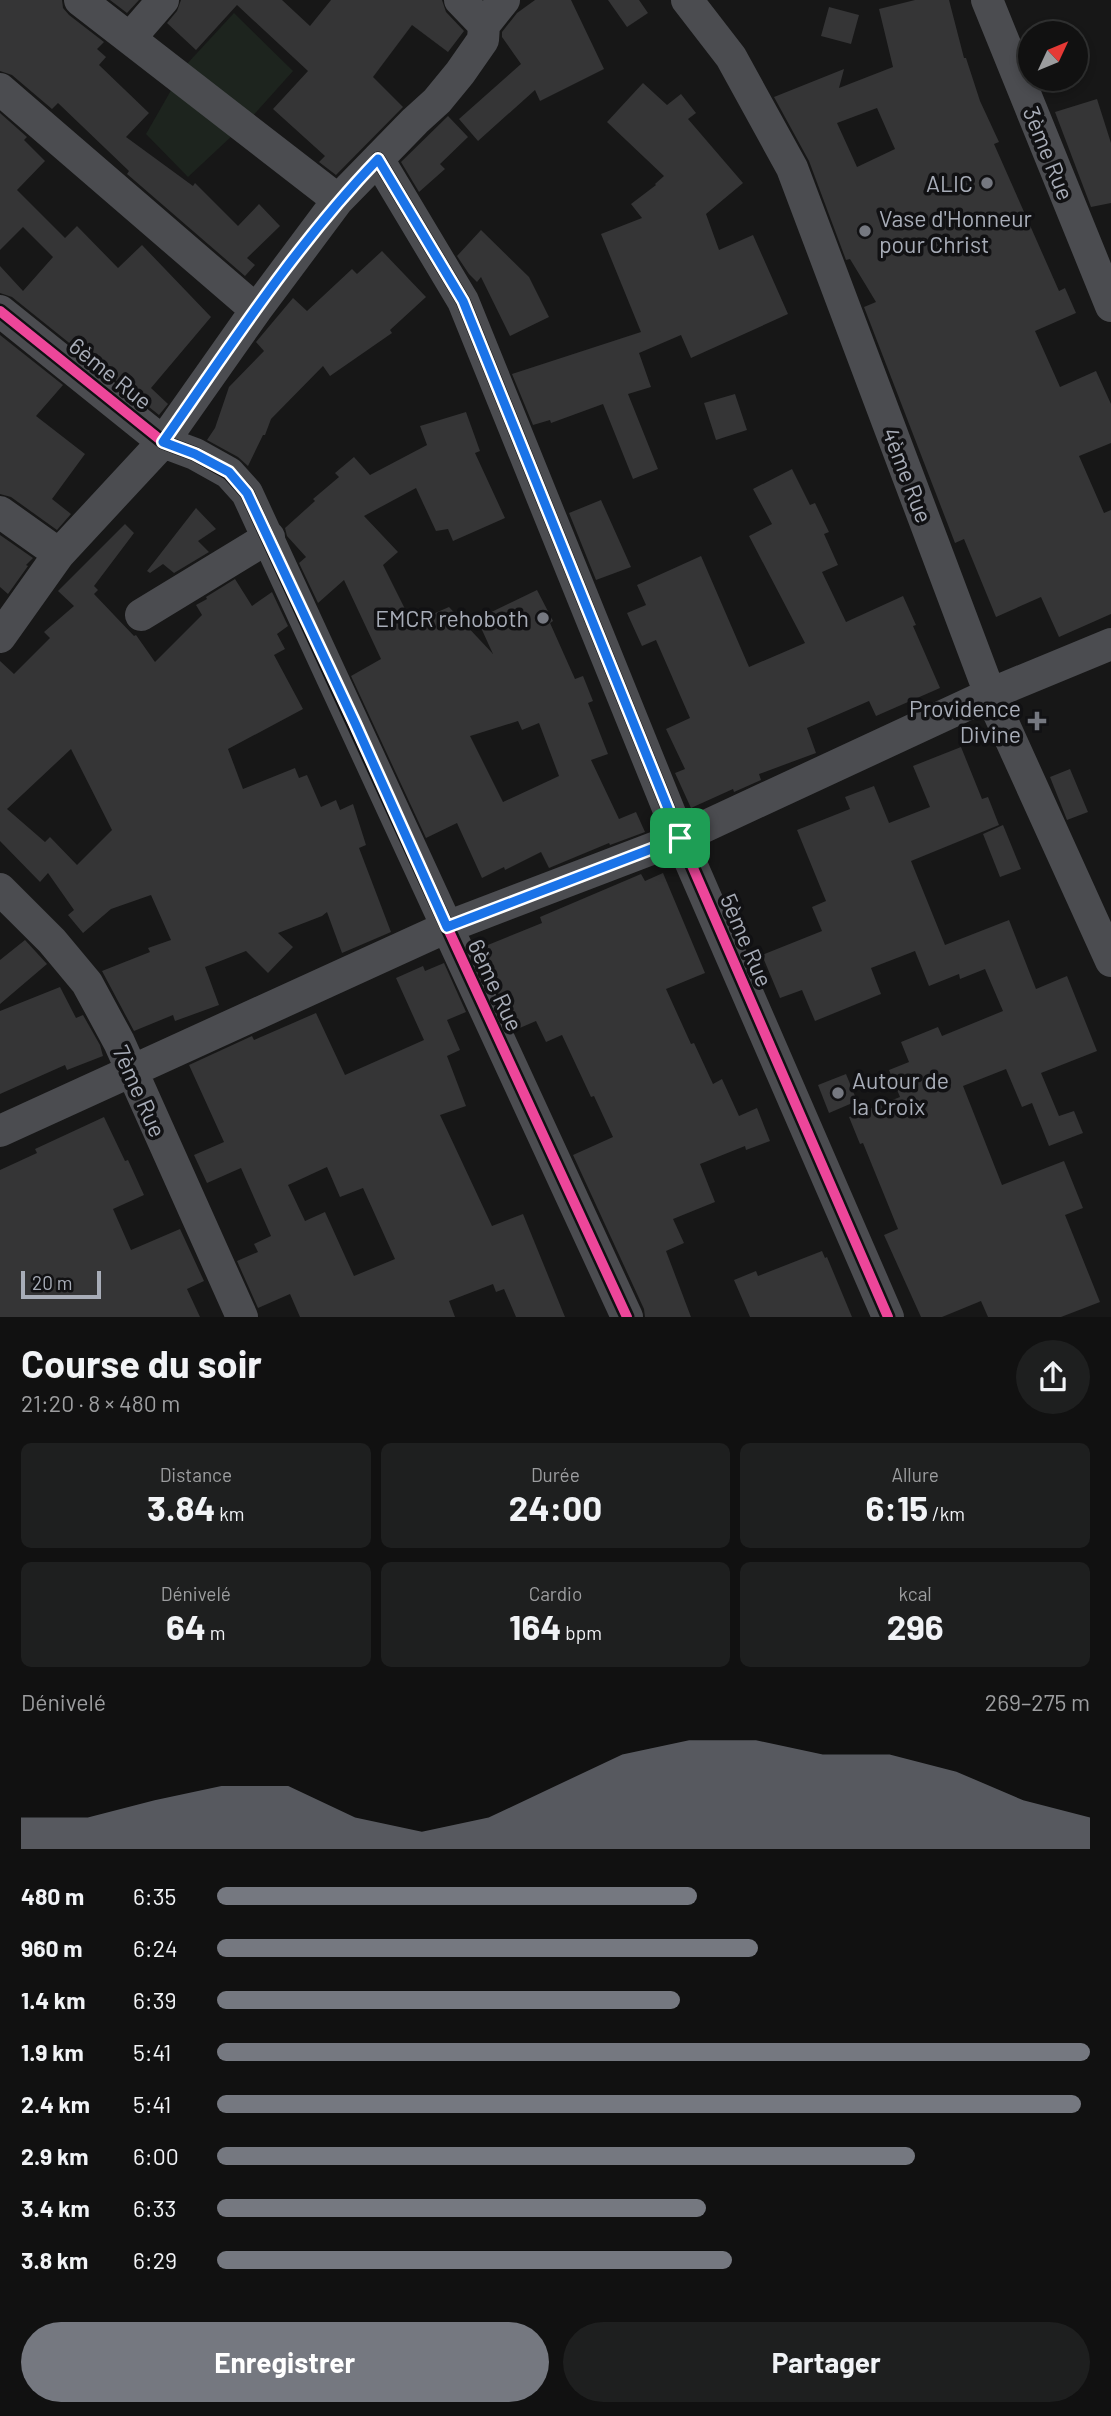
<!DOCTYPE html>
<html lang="fr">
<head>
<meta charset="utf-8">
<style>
  :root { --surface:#111; --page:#1e1f1f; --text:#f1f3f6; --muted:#9c9d9f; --line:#303131; --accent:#757880 }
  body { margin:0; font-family:Barlow,sans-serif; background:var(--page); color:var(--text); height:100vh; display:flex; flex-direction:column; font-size:26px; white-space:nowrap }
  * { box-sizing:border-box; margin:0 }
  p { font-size:23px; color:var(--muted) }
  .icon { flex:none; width:38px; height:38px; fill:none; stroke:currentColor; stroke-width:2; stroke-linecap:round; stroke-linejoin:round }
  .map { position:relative; height:1317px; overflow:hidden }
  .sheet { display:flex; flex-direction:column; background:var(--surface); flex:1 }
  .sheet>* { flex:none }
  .needle { width:46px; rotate:46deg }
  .fabs { position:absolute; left:1018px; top:21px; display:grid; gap:14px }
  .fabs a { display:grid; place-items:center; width:70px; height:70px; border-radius:50%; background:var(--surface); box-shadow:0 4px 10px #0003,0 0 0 2px var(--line); font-size:35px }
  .scale { position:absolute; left:21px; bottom:18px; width:80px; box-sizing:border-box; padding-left:7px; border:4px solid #a8adb8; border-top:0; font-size:19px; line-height:24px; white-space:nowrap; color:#a8adb8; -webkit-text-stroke:5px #111113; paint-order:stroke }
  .pin { position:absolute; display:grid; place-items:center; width:60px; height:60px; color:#fff; margin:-30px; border-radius:14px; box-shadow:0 4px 10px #0006 }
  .round { display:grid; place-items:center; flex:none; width:74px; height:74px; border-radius:37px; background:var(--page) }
  .summary { display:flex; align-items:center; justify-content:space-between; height:119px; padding:0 21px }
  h1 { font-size:38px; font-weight:700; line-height:52px }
  .stats { display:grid; grid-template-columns:repeat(3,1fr); gap:10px; height:119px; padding:7px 21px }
  .stats div { display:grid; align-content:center; border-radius:10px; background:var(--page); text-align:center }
  .stats b { font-size:35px; font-weight:700 }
  .stats small { font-size:19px; font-weight:400 }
  .stats p { font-size:19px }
  .chart { height:196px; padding:14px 21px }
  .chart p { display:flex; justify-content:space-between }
  .chart svg { width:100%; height:126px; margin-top:7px; fill:var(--accent); opacity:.7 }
  .button { display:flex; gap:14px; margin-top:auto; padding:14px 21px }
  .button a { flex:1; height:80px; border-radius:42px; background:var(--accent); color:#fff; font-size:28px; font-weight:700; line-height:80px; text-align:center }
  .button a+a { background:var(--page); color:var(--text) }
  ul { padding:0 21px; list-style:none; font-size:23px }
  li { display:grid; grid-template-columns:112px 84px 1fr; align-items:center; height:52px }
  li i { height:18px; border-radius:9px; background:var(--accent) }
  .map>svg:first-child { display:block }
  .green { fill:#1d241e }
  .building { fill:#353536; fill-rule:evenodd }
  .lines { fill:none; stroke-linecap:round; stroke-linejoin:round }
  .street { stroke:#4b4c50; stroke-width:32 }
  .cycleway-casing { stroke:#111113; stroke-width:15 }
  .cycleway { stroke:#ed469a; stroke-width:10 }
  .route-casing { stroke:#fff; stroke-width:14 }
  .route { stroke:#1a73e8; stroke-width:9 }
  .poi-dot { fill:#757880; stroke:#111113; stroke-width:2.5 }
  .labels { text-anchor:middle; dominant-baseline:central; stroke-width:7; stroke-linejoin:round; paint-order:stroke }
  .street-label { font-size:23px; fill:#a8adb8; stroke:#111113 }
  .poi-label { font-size:23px; fill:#a8adb8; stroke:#111113; text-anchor:end }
</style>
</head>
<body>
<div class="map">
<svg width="1111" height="1317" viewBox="0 0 1111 1317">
  <rect width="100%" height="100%" fill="#171717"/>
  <path class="green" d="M234,13l59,58 -44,49 -61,57 -42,-43 39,-68z"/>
  <path class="building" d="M0,0h62l1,8 6,7 35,27 -7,7 9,8 -7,8 50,48 -23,24 67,49 2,-3 43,43 21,-22 21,22 -33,32 8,7 -10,11 -118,-102 2,-3 -71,-68 -6,6 -40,-34 -12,-4z
    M110,0h29l-12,13z
    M181,0h101l28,26 21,-26h111l4,12 18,19 -16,21 -36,-27 -39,52 30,30 -67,68 -17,-13 6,-6 -52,-47 35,-38 -71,-66 -41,45 -29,-27 10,-12z
    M535,0h36l33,69 -64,32 -5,-11 -57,51 -19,-22 62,-55 -19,-27v-5l15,-19z
    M608,0h31l9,13 -21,14z
    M915,0h34l15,58h2l14,43 19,41 -5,2 65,147 6,-3 11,25 -41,18 25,56 36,-16 15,33v39l-32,13 25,57 7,-3v104l-52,23 -18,-40 -45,20 -32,-78 -9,4 -91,-236 12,-5 -26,-43 -4,1 -37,-99 -35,-64 70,-28 -5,19 54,-21 -14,-58zM877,108l18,41 -38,18 -20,-44z
    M829,7l30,8 -8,29 -30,-8z
    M643,83l24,22 14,-11 15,19 -8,6 55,64 -37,31 13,36 34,-15 35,79 -97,44 -10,-23 -42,18 12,34 -23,7 30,75 -25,10 -30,-75 -52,19 -1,-3 -17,5 -21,-51 129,-42 -40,-98 41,-16 -11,-14 25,-19 -1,-1 9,-8 -57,-54z
    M1097,99l14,44v60l-20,4 -36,-95z
    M0,113l27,24 -3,3 21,21 -28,29 48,48 12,-12 41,42 24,-23 69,72 -60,71 17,16 -9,11 -147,-118 -12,-4v-27l23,25 30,-34 -30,-30 -23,23z
    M448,116l20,21 -28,27 5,5 -26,23 -18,-30z
    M481,230l48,47 20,40 -39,19 -29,-59 -4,5 -8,-8 -12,-18z
    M382,251l44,46 -36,33 2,3 -62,43 -7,-10 -52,53 -6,16h-2l-15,31 -10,-9 -31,-17 8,-12 14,-41 35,-36 -8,-9 37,-44 14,13 45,-42 5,5z
    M0,335l63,50 -27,31 49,38 -33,45 19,15 -14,16 -46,-33 -11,-3z
    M735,394l12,36 -31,10 -12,-37z
    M466,412l14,39 -5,2 30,65 -52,23 -5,-12 -12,2 -20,-43 -52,28 34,36 -15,13 29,58 37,-16 44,47 -16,-35 60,-29 16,31 -3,2 25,56 8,-3 10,25 -5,2 20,51 -17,6 28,59 17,-7 9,20 -35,13 -1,-2 -60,25 -8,-16 -36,18 -1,-3 -22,11 -25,-55 -31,15 -75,-162 30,-17 -37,-79 -26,23 -19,-40 7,-6 -19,-21 -2,-8 30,-27 -2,-2 26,-22 -4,-4 19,-16 16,18 57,-30 -7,-19zM518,721l4,9 17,-7 20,53 -56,26 -33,-66z
    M792,469l18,36 5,-2 14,29 -5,2 14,31 -16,7 24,50 57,-26 13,29 -3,1 27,62 -64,28 -7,-15 -62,27 9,25 -57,21 2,6 -27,12 -1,-3 -42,19 -16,-35 10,-4 -19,-40 24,-11 -34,-78 -14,6 -15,-33 19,-8 -9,-20 64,-29 48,111 56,-24 -56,-107 23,-12 -19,-35z
    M601,500l30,67 -35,13 -27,-67z
    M196,508l20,21 -18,12 11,11 -35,21 -11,-9 -13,9 -3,-2z
    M125,524l9,9 -40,53 4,4 -4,4 40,42 2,-1 19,27 47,-47 -6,-10 11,-6 -1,-2 29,-18 17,27 20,-14 16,34 -11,8 8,15 -11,6 29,54 -75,40 15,40 52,-21 4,10 8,-3 14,32 15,-7 4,10 13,-6 13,41 -7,3 32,84 -49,21 -15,-41 -5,4 -44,17 15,14 -25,26 -22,-22 -41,16 14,38 -44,16 -2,-6 -39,16 -32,-60 48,-19 -2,-4 23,-8 -20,-45 -40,14 -28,24 -15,-18 6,-5 -26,-37 -8,9 -40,-41v-180l14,13 36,-36 -6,-6 30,-26 -16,-15zM71,749l41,81 -35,35 -27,-28 -5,5 -38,-33z
    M0,535l33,23 -7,7 2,1 -20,28 -8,-7z
    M961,747l21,52 6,-2 11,28 -88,36 34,84 64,-25 27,69 31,-13 30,75 -56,22 18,43 15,-5 9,22 -34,13 -17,-43 -10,4 -16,-38 -43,17 39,99 62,-24 19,47 -18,7 35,87 -39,15h-73l-7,-16 -39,16h-21l-37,-82 14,-6 -35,-86 -3,1 -11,-27 51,-20 -11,-27 20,-8 -8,-20 37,-15 4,9 61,-25 -18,-42 -25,10 -1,-5 -30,12 -14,-35 -44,17 10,26 -66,27 -13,-31 -22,8 -18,-43 60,-24 -10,-24 14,-6 -29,-71 53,-21 -5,-12 29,-11 15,37 41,-16 -17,-41z
    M1070,769l18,43 -21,8 -17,-43z
    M1003,825l18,44 -21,8 -17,-43z
    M663,873l42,100 -39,16 25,55 3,-1 19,41 9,-5 17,37 18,-8 13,33 -24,9 -1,-4 -45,18 15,38 -42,17 11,24 -18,8 25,66h-46l-1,-8 -71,-154 40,-18 -19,-41 -3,1 -29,-62 -16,7 -10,-21 -21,9 -37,-81 64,-26 -2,-6 101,-43 4,7z
    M25,940l22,24 -47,40v-44z
    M444,963l22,49 -19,8 13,30 -13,6 19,50 -26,9 52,111 31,-12 42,103h-49l-12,-28 -8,3 -3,-8 -44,17 6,16h-155l-10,-23 -32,14 -21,-47 21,-9 -4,-8 17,-8 -30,-68 -34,15 -13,-28 30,-13 -35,-77 63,-29 2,4 62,-27 29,62 79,-35 -28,-62 27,-12 2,5zM327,1167l13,30 23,-9 32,71 -41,17 -29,-64 -20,9 -17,-36z
    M60,987l16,31 7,-3 17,30 3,11 -36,14 -2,-5 -65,29v-83z
    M846,1074l11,27 -28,12 -11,-28z
    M104,1117l21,44 3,-1 16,35 -31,14 18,41 49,-21 24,52 -17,8 13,28h-200v-147l37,-17 -2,-4z
    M822,1251l3,7 2,-1 25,60h-102l-16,-37 22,-9 2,5z"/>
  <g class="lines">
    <path class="street" d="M80,0l258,200
      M460,0l24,25
      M687,0l44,57 61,111 198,526 121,267
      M987,0l124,306
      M131,37l32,-37
      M0,89l256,221
      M378,159l85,142 217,537 208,479
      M0,311l163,131 32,12 34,19 18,20 380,824
      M0,512l59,42
      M141,615l128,-78
      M0,637l59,-83 104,-112 93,-132 82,-110 77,-79 22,-20 23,-28 23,-33 1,-15 20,-25
      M0,889l52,52 35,42 32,59 123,275
      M0,1131l447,-204 233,-89 310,-144 121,-50"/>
    <defs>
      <path id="cycleway" d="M378,159l85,142 217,537 208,479
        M0,311l163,131 32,12 34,19 18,20 380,824"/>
    </defs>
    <use href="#cycleway" class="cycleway-casing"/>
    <use href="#cycleway" class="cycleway"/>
  </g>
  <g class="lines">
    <defs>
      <path id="route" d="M378,159l85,142 217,537 -233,89 -92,-204 -108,-230 -18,-21 -34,-18 -32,-12c68,-97 133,-198 215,-283z"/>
    </defs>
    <use href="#route" class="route-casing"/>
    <use href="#route" class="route"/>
  </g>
  <g class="poi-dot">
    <circle cx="987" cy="183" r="7"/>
    <circle cx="865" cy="231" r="7"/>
    <circle cx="543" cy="618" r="7"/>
    <path d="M1033.5 710.5h7v7h7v7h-7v7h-7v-7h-7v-7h7z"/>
    <circle cx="838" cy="1093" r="7"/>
  </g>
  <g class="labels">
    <g class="street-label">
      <text transform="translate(1049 153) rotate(68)">3ème Rue</text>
      <text transform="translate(111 373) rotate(39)">6ème Rue</text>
      <text transform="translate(908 475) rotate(69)">4ème Rue</text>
      <text transform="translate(747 940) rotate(67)">5ème Rue</text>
      <text transform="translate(496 985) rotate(65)">6ème Rue</text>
      <text transform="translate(140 1091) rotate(66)">7ème Rue</text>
    </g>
    <g class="poi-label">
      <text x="973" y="183">ALIC</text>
      <text x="879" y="218" text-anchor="start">Vase d'Honneur<tspan x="879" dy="26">pour Christ</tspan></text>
      <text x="529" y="618">EMCR rehoboth</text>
      <text x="1021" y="708">Providence<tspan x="1021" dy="26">Divine</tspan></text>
      <text x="852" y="1080" text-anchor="start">Autour de<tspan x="852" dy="26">la Croix</tspan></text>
    </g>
  </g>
</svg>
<div class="fabs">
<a><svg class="needle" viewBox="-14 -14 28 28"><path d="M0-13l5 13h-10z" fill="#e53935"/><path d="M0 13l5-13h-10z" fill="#9c9d9f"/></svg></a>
</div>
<div class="scale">20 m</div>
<div class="pin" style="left:680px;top:838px;background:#1e9e55"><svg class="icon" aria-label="arrive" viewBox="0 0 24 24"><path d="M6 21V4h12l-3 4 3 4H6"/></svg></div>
</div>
<section class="sheet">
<div class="summary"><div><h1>Course du soir</h1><p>21:20 · 8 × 480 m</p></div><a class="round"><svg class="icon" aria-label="share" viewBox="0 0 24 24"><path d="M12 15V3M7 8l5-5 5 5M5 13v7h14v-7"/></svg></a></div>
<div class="stats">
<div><p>Distance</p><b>3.84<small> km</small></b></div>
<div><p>Durée</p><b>24:00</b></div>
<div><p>Allure</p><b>6:15<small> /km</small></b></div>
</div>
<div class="stats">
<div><p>Dénivelé</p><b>64<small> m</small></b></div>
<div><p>Cardio</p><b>164<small> bpm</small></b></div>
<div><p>kcal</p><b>296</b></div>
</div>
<div class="chart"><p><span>Dénivelé</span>269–275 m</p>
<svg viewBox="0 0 160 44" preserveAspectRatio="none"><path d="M0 44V33L10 33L20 27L30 22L40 22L50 33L60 38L70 33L80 22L90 11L100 6L110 6L120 11L130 11L140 17L150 27L160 33V44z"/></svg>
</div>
<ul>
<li><b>480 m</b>6:35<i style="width:55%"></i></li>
<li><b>960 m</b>6:24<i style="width:62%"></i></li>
<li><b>1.4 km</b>6:39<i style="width:53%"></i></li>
<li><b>1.9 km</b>5:41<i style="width:100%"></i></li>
<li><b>2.4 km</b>5:41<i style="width:99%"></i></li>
<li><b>2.9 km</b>6:00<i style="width:80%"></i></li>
<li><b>3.4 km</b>6:33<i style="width:56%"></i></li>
<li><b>3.8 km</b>6:29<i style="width:59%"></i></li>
</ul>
<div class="button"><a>Enregistrer</a><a>Partager</a></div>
</section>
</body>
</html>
